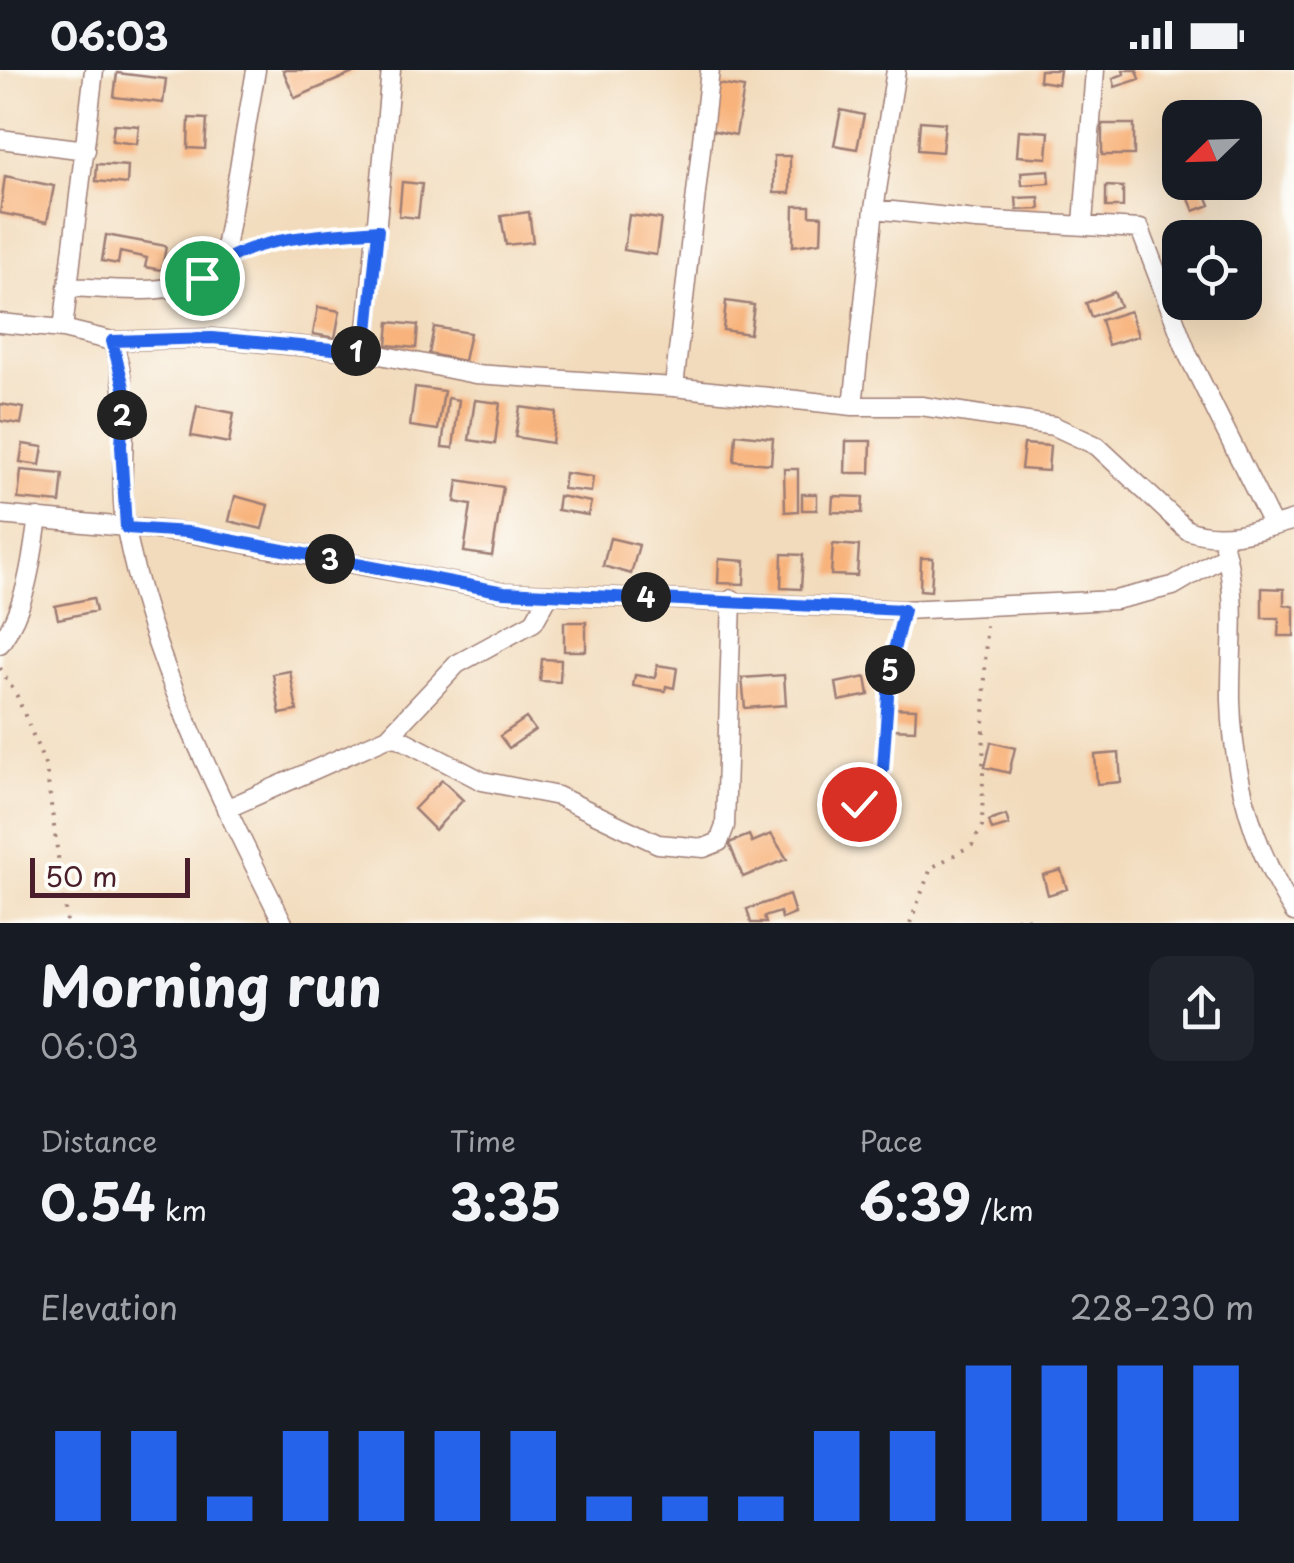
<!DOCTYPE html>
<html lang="en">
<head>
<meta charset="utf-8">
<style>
  :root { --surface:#171b24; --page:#20242c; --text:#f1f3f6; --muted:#9ea1a6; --accent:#2563eb }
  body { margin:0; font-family:"Playpen Sans",sans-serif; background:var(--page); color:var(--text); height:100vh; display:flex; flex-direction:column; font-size:38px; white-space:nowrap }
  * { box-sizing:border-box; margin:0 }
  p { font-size:32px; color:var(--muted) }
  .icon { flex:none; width:55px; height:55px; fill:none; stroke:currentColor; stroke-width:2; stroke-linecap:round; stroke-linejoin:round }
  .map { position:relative; height:853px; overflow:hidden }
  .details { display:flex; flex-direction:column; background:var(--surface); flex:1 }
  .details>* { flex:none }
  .needle { width:65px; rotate:247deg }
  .buttons { position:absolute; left:1162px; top:30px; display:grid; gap:20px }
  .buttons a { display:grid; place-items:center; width:100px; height:100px; border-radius:20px; background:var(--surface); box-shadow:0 10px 40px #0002; font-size:50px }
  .scale { position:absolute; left:30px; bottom:25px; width:160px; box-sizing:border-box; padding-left:10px; border:5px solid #4a1f2b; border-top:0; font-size:28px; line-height:35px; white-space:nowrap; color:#4a1f2b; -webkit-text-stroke:8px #fdfcf7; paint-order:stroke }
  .pin { position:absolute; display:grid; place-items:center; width:85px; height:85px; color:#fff; margin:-42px; border:5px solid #fff; border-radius:50%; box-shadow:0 2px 10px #0007 }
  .km { position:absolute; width:50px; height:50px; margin:-25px; border-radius:50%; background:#222; color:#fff; font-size:28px; line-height:50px; text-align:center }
  .round { display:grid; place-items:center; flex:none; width:105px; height:105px; border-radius:20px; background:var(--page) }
  .headline { display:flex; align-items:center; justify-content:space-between; height:170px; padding:0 40px }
  h1 { font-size:55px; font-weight:700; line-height:75px }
  .stats { display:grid; grid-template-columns:repeat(3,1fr); gap:15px; height:170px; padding:10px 40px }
  .stats div { display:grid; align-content:center }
  .stats b { font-size:50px; font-weight:700 }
  .stats small { font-size:28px; font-weight:400 }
  .stats p { font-size:28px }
  .chart { height:280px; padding:20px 40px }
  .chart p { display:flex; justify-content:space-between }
  .chart svg { width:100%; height:180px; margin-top:10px; stroke:var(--accent); stroke-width:6 }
  .status { display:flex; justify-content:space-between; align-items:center; height:70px; padding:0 50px; background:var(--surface); direction:ltr }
  .status svg { height:28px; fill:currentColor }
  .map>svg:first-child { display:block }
  .building { fill:#f8b37c }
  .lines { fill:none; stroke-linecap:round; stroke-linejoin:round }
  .minor-casing { stroke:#9e7d74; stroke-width:21 }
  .path { stroke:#9e7d74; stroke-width:4; stroke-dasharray:2.5 8; stroke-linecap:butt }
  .minor { stroke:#fff; stroke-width:18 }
  .route-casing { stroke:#fff; stroke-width:20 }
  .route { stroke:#2563eb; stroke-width:12 }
</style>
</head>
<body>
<div class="status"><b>06:03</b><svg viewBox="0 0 49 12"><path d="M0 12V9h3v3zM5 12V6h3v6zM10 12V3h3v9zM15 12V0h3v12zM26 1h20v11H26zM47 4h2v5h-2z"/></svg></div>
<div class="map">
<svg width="1294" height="853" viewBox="0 0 1294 853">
  <rect width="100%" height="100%" fill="#fdfcf7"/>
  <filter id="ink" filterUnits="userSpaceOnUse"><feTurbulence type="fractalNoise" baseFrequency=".01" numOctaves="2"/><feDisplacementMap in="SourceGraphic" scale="20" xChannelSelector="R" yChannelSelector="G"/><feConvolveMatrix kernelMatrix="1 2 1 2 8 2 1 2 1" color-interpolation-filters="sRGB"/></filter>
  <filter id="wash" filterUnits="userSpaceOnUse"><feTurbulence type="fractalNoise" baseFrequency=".0048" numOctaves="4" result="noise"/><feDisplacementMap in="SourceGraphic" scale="40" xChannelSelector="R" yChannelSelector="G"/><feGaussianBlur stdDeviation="2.25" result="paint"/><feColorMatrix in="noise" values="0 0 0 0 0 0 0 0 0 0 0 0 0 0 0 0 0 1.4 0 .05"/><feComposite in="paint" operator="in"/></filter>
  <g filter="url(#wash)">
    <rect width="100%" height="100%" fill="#f2dbbc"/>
    <g id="blocks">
      <path class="building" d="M283,0h77l-65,28z
        M1040,0h20l-2,14 -19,-3z
        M1123,0h14l3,9 -25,8 -2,-9 11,-4z
        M117,3l49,6 -3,24 -49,-6z
        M718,14l26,4 -8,47 -26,-5z
        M841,40l23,5 -7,34 -23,-4z
        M189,48l18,1 -2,30 -17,-1z
        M920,51l25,2 -3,29 -24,-2z
        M114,54l25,2 -2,18 -25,-3z
        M1102,54h32v31h-32z
        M1019,60l30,2 -2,26 -30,-2z
        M774,86h16v37h-16z
        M97,94l31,2 -1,18 -31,-3z
        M1049,100l1,13 -28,2 -1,-13z
        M5,106l49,10 -7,36 -47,-9z
        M402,112l20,2 -4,34 -19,-2z
        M1201,112l9,23 -16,6 -11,-26z
        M1106,116l17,1v20h-17z
        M1039,127l1,12 -23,1 -1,-12z
        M794,136h16v9l12,1 -1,26 -28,4z
        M529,142l4,30 -27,3 -5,-29z
        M629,145l32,4 -5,36 -32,-5z
        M106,165l60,11 -4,24 -17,-3 2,-9 -27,-6 -2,12 -16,-3z
        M1180,178v23h-1l-7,-21z
        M1114,222l6,14 -29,11 -5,-14z
        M726,231l28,4 -4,29 -27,-4z
        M318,237l22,4 -5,27 -22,-4z
        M1130,241l8,25 -30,9 -7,-25z
        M389,252l29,3 -2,23 -29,-3z
        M434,257l36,6 -6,28 -35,-7z
        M415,317l29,4 -6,39 -28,-4z
        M448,328l11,2 -6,48 -11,-1z
        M475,330l25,3 -5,41 -26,-4z
        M0,334l24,4 -3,16 -21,-3z
        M197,336l37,7 -5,30 -38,-7z
        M520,337l36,5 -4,31 -37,-6z
        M736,364l37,4 -2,26 -37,-3z
        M846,371h25l-1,32h-25z
        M23,374l20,3 -3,18 -20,-3z
        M1024,374l26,2 -2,25 -27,-2z
        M784,399h14v42l-13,1z
        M21,400l42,4 -3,29 -42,-4z
        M565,403l28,4 -2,15 -28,-3z
        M458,410l45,7 -11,69 -28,-4 7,-47 -16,-3z
        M802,424h15v16h-15z
        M235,426l33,9 -6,24 -33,-8z
        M559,426l32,6 -3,13 -31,-5z
        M833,426l30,1 -1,16 -30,-1z
        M610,468l29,7 -8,29 -28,-8z
        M833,474l26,2 -2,30 -26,-1z
        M782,484l21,1 -2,34 -20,-1z
        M921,488h12l-2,33 -11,-1z
        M719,489l26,2 -1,23 -26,-1z
        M1262,518l22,1v15l10,3v29h-16l1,-18h-17z
        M93,528l3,13 -38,8 -3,-13z
        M564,552h22v29h-22z
        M542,589l19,1 -1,22 -20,-1z
        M657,595l20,3 -3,20 -8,-2 -1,5 -32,-5 2,-11 20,3z
        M290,601l7,40 -17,3 -7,-40z
        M784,605l2,30 -41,3 -3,-30z
        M866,607l3,18 -30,6 -3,-18z
        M889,638l27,1 -1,21 -26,-1z
        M526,648l9,12 -26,18 -9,-12z
        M991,672l24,6 -6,25 -24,-6z
        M1119,683l2,29 -24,2 -2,-29z
        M442,710l21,20 -28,30 -21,-21z
        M1006,745l3,10 -17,5 -3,-9z
        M771,764l16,25 -44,18 -14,-34 20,-8 3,7z
        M1061,800l6,19 -19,6 -5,-20z
        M789,825l6,19 -13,5 -2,-7 -16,5 2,6h-15l-4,-14z"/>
    </g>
  </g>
  <g filter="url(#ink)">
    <use href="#blocks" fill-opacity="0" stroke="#9e7d74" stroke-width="2.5"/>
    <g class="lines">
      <defs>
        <path id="minor" d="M0,69l86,11
          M874,139l102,11 164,9 48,126 85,171
          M1083,153l12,-153
          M67,217c39,1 102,11 137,-11 12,-7 17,-21 22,-33l30,-173
          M0,253l63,6 49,12c24,58 3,127 14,188 25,134 96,272 157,394
          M63,259l31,-259
          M112,271l100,-3 153,14 110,22 199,13 179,19h68l133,20 43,20 90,84c34,13 73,0 107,-10
          M365,282l26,-282
          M674,317l36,-317
          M853,336l21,-197 22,-139
          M0,445l188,18 316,59 399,18 212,-10 58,-14 53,-31
          M1224,476c15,53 6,100 7,154 2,76 22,148 63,212
          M0,574c27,-39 31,-80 38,-126
          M388,667l69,-73 77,-42 15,-27
          M226,739l162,-72 11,1 83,43 76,15 100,48 46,4 15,-6 6,-16 7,-227"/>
      </defs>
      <use href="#minor" class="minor-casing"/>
      <path class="path" d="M241,184l42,-14 76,-8
        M0,598l17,28 29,71 21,156
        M859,734l24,-35 7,-103 9,-37
        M910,853l21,-55 41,-23 10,-19 4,-203
        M1006,853l17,-6 14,6"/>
      <use href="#minor" class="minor"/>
    </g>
  </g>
  <g class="lines" filter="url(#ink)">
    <defs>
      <path id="route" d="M202,208c44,-44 119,-42 176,-48l-12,122 -154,-14 -100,3 12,46 -3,59 5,82 62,4 316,60 400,18 -14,56 -7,103 -24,35"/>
    </defs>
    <use href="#route" class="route-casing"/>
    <use href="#route" class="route"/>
  </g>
</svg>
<div class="buttons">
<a><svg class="needle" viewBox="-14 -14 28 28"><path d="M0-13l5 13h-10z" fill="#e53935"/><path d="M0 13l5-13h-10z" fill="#9ea1a6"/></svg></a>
<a><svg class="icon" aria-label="locate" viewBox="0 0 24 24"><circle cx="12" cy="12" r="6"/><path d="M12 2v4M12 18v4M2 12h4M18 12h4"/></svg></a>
</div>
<div class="scale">50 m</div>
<div class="pin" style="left:202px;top:208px;background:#1e9e55"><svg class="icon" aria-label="arrive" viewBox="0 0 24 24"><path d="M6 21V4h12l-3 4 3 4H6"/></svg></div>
<div class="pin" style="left:859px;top:734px;background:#d93025"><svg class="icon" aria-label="check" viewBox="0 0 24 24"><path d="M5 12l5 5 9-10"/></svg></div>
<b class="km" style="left:356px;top:281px">1</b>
<b class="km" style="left:122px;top:345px">2</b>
<b class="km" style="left:330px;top:489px">3</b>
<b class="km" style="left:646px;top:527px">4</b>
<b class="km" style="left:890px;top:600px">5</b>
</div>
<section class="details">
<div class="headline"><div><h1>Morning run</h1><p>06:03</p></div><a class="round"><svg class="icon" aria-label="share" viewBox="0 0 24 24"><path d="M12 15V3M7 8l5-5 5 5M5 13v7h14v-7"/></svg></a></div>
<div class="stats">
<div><p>Distance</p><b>0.54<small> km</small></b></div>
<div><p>Time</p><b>3:35</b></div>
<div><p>Pace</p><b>6:39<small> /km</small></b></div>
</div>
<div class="chart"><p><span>Elevation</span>228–230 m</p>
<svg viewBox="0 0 160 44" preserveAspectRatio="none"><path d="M5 44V22M15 44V22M25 44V38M35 44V22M45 44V22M55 44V22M65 44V22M75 44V38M85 44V38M95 44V38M105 44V22M115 44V22M125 44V6M135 44V6M145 44V6M155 44V6"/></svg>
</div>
</section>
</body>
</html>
